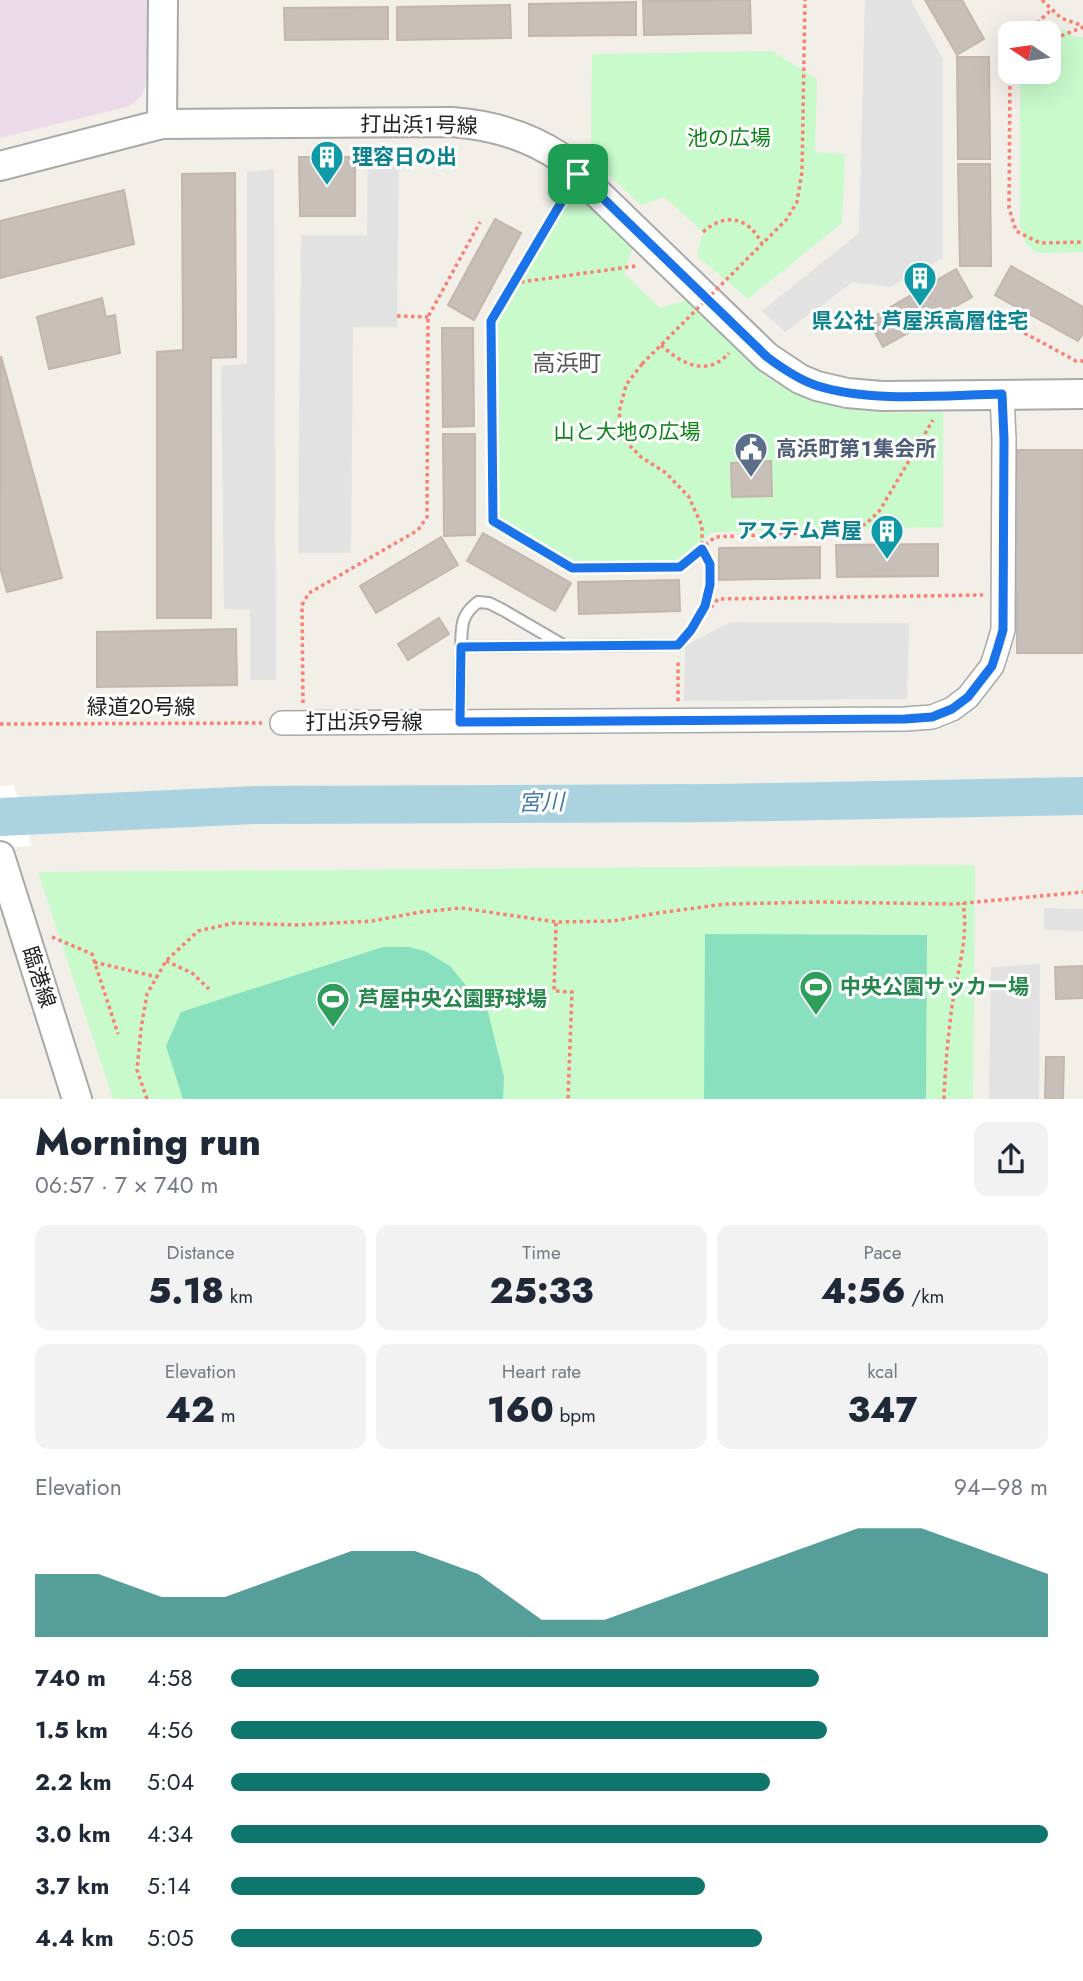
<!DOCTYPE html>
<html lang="en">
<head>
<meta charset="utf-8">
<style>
  :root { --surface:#fff; --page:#f2f2f3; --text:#1f2937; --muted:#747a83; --accent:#0f766e }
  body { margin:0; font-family:Jost,"Noto Sans JP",sans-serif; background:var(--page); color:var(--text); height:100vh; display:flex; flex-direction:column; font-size:26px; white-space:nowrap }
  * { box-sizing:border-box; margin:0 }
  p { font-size:23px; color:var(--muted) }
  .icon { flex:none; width:38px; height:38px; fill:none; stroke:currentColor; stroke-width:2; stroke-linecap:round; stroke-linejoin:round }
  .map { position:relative; height:1099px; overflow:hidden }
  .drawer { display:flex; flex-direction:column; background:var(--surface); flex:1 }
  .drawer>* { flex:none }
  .needle { width:46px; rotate:283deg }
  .buttons { position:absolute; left:998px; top:21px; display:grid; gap:14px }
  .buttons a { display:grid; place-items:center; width:63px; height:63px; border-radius:14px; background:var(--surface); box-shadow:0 7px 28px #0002; font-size:35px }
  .pin { position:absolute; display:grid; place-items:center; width:60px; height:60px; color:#fff; margin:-30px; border-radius:14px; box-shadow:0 4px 10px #0006 }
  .round { display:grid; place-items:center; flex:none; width:74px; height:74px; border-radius:14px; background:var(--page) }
  .headline { display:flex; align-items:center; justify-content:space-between; height:119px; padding:0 35px }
  h1 { font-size:38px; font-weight:800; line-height:52px }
  .stats { display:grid; grid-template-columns:repeat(3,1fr); gap:10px; height:119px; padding:7px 35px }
  .stats div { display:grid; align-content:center; border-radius:14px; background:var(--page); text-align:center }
  .stats b { font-size:35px; font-weight:800 }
  .stats small { font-size:19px; font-weight:400 }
  .stats p { font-size:19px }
  .chart { height:196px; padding:14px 35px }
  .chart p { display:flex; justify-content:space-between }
  .chart svg { width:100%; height:126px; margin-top:7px; fill:var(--accent); opacity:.7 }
  ul { padding:0 35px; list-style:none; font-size:23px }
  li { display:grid; grid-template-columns:112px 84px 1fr; align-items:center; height:52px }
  li i { height:18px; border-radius:9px; background:var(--accent) }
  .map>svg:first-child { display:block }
  .industrial { fill:#ebdbe8 }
  .park { fill:#c8facc }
  .pitch { fill:#88e0be }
  .parking { fill:#e2e2e2 }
  .pier { fill:#fff }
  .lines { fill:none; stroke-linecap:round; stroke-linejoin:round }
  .river { stroke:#aad3df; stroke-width:38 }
  .building { fill:#c7bfb8; stroke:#c4b6ab; stroke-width:2 }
  .service-casing { stroke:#a9a9a9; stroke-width:14 }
  .minor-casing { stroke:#a9a9a9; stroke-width:26 }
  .tertiary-casing { stroke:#a9a9a9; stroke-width:32 }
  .path { stroke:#fa8072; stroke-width:3.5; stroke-dasharray:3.5 3.5; stroke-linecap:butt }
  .service { stroke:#fff; stroke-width:10 }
  .minor { stroke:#fff; stroke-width:23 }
  .tertiary { stroke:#fff; stroke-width:28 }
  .path-bridge { stroke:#fa8072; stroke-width:3.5; stroke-dasharray:3.5 3.5; stroke-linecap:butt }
  .route-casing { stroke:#fff; stroke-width:14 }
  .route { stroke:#1a73e8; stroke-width:9 }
  .labels { text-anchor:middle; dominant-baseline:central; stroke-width:6; stroke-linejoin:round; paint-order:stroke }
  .street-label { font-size:21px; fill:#222; stroke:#fff }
  .park-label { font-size:21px; fill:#0c8416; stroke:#fff }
  .culture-label { font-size:21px; font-weight:bold; fill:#0d838f; stroke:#fff; text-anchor:start }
  .service-label { font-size:21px; font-weight:bold; fill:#4e5e75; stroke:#fff; text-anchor:start }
  .leisure-label { font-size:21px; font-weight:bold; fill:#27864d; stroke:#fff; text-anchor:start }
  .neighbourhood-label { font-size:23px; fill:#555; stroke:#fff }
  .water-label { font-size:23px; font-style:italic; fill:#4a7aab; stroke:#fff }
</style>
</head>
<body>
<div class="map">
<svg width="1083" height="1099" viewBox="0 0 1083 1099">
  <rect width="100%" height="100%" fill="#f2efe9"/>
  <path class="industrial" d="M0,0h148l1,75 -7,20 -12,11 -130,32z"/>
  <path class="park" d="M1049,22l27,15h7v215l-45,1 -12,-9 -6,-18v-154h28v-39h-12z
    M772,51l45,28 -2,73 30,2 -3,69 -94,76 -51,-43 6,-24 -39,-35 -23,8 -50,-47 1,-104z
    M575,191l58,55 -9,28 36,34 27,-8 79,77 32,18 42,13 46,5 57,-1v115l-231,5 -33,30 -107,1 -74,-45 -3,-195z
    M975,865l-2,234h-860l-75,-227z"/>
  <path class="pitch" d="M705,934l222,1 -1,164h-222z
    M383,947h26l16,4 25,15 38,46 16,65 -1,22h-320l-17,-53 15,-34z"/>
  <path class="parking" d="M865,0h46l32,60v198l-53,29 -37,-5 -68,50 -23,-21 97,-78z
    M368,154h31l-2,173h-44l-2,226h-53l3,-318h66z
    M274,169l2,511h-26v-70l-26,-1 -3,-243 26,-2v-192z
    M730,622l179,1 -2,76 -223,2 1,-55z
    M1044,908l39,1v22l-39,-1z
    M1040,964l-1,135h-50l2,-132z"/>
  <path class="pier" d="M14,785l18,61 -32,2v-62z"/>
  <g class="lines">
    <path class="river" d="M0,817l256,-12 462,-2 365,-7"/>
  </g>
  <path class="building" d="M750,0l1,33 -107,2 -1,-34z
    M925,0h37l22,39 -27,16z
    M636,2v33l-107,1v-32z
    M510,5l1,33 -114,2v-33z
    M388,7v32l-103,1 -1,-32z
    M957,57h32l1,102h-32z
    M299,157h56v59h-55z
    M958,164h32l1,102h-31z
    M235,173l1,184 -25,1v260h-54v-266l26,-2 -1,-176z
    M124,190l10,54 -134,34v-57z
    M495,219l26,14 -47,87 -26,-15z
    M1011,266l72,41v26l-5,8 -83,-46z
    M956,269l16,28 -89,50 -15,-27z
    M102,298l4,19 9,-2 5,38 -71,16 -12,-52z
    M442,328h31l1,98 -31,1z
    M1,356l61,222 -55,14 -7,-25z
    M443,434h32v101l-31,1z
    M1013,450h70v203h-66v-58l-5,-14z
    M771,461l1,35 -40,1 -1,-34z
    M483,533l88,50 -16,28 -88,-50z
    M441,537l17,28 -82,48 -16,-27z
    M938,544v32l-101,1 -1,-32z
    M820,547v31l-101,2v-32z
    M679,580l1,31 -101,3 -1,-32z
    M439,618l10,16 -41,26 -10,-16z
    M236,629l1,56 -140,2v-55z
    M1083,966v32l-27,1 -1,-32z
    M1046,1057h18l-1,42h-18z"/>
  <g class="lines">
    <defs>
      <path id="service" d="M461,647c1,-21 -1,-31 17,-45l11,1 14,7 60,35
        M460,721l1,-74 217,-2"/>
      <path id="minor" d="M282,723l623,-4 27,-2 20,-8 16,-12 24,-31 6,-19 5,-17 1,-191 -2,-45"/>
      <path id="tertiary" d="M162,124l1,-124
        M0,166l162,-42 290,-2c40,3 75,13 108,35l207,200 33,22 17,7 30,7 35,3 201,-2
        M0,856l77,243"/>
    </defs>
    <use href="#service" class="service-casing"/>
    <use href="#minor" class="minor-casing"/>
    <use href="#tertiary" class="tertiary-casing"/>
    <path class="path" d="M1042,0l19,18 22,8
      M1011,33l24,-8 16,-15
      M1048,41l35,-14
      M1010,72l-1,136 7,23 24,12 43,-1
      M566,194l-75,127 2,200 79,47 108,-1 35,-30 132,-6 19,-7 14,-14 53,-90
      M703,232c22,-20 46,-15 59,12l24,-24 11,-18 5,-30 3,-172
      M514,283l122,-17
      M397,316l31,1
      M1006,323l70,38h7
      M661,345c19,18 46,33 68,8
      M642,364l-16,21 -7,27 4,27 18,18 25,16 23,24 13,29v23l8,15v21l-5,20 -10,17
      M688,634l30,-35 265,-4
      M678,701v-42
      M303,703l-1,-98 7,-12 109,-63 9,-13 1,-200 52,-95
      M0,724l262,-1
      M556,923l-2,68 18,1 -4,107
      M52,937l40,17 26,80
      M166,961l26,12 17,16
      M94,962l63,15
      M147,1099l-10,-29 4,-41 6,-35 19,-33 32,-30 36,-8 62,2 76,-4 49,-9 40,-4 96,14 56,-1 45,-8 67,-9 97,-2 133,2 128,-12
      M944,1099c1,-31 4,-62 8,-93 5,-34 17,-67 11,-103"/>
    <use href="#service" class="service"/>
    <use href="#minor" class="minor"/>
    <use href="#tertiary" class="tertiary"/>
    <path class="path-bridge" d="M642,364l120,-120"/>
  </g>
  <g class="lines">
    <defs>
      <path id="route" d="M578,174l189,183c16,12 32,23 51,29 54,17 128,9 184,8l2,45 -1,191 -5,17 -6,19 -24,31 -16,12 -20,8 -27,2 -445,3 1,-75 217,-2 13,-15 14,-24 5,-21v-21l-8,-15 -22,18 -108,1 -79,-47 -2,-200z"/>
    </defs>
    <use href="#route" class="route-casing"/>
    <use href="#route" class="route"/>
  </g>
  <defs>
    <symbol id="building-pin" viewBox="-11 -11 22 30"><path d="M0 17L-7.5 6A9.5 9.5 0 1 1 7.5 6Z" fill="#0f9aa8" stroke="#fff"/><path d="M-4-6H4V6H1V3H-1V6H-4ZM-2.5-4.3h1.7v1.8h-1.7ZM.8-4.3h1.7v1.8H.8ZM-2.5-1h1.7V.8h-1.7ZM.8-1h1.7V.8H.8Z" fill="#fff"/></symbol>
    <symbol id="civic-pin" viewBox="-11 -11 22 30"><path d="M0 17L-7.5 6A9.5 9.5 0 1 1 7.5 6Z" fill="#5c6f8a" stroke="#fff"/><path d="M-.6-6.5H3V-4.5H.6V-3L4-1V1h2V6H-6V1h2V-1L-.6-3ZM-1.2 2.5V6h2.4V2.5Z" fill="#fff"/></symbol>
    <symbol id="stadium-pin" viewBox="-11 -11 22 30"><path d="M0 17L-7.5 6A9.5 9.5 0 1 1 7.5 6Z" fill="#2e9e5b" stroke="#fff"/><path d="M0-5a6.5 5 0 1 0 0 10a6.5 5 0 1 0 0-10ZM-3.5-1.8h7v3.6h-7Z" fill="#fff"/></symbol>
  </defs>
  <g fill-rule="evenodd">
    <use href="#building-pin" x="308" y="138" width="38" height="52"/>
    <use href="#building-pin" x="901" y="259" width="38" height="52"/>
    <use href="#civic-pin" x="732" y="430" width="38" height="52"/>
    <use href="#building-pin" x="868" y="512" width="38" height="52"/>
    <use href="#stadium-pin" x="797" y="968" width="38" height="52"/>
    <use href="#stadium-pin" x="314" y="980" width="38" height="52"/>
  </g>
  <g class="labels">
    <g class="street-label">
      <text transform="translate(419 125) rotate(1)">打出浜１号線</text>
      <text x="141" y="707">緑道２０号線</text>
      <text x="364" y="722">打出浜９号線</text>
      <text transform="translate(39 977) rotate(72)">臨港線</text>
    </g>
    <g class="park-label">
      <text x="729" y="138">池の広場</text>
      <text x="627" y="432">山と大地の広場</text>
    </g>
    <g class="culture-label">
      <text x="352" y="157">理容日の出</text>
      <text x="920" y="321" text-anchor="middle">県公社 芦屋浜高層住宅</text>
      <text x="862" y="531" text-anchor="end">アステム芦屋</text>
    </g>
    <g class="service-label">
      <text x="776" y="449">高浜町第１集会所</text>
    </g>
    <g class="leisure-label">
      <text x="840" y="987">中央公園サッカー場</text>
      <text x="358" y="999">芦屋中央公園野球場</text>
    </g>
    <g class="neighbourhood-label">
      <text x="567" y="363">高浜町</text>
    </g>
    <g class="water-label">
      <text transform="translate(541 802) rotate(-1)">宮川</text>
    </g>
  </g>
</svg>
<div class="buttons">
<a><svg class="needle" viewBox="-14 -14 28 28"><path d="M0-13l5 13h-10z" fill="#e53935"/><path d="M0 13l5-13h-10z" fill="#747a83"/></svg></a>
</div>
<div class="pin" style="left:578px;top:174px;background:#1e9e55"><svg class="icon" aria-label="arrive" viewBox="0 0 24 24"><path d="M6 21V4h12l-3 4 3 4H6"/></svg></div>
</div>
<section class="drawer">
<div class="headline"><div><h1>Morning run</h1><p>06:57 · 7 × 740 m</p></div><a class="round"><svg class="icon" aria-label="share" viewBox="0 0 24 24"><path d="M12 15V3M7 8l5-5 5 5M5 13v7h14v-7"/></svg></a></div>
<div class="stats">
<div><p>Distance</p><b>5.18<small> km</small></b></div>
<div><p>Time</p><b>25:33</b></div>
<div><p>Pace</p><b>4:56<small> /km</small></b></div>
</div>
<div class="stats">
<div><p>Elevation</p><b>42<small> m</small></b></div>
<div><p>Heart rate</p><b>160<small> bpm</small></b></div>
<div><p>kcal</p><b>347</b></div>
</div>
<div class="chart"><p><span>Elevation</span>94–98 m</p>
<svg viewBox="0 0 160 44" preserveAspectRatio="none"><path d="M0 44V22L10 22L20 30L30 30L40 22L50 14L60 14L70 22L80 38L90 38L100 30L110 22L120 14L130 6L140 6L150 14L160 22V44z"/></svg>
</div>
<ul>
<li><b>740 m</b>4:58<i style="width:72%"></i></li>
<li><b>1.5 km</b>4:56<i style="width:73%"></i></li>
<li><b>2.2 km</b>5:04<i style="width:66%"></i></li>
<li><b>3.0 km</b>4:34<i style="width:100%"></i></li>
<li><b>3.7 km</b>5:14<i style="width:58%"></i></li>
<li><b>4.4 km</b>5:05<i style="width:65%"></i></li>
</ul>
</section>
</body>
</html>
